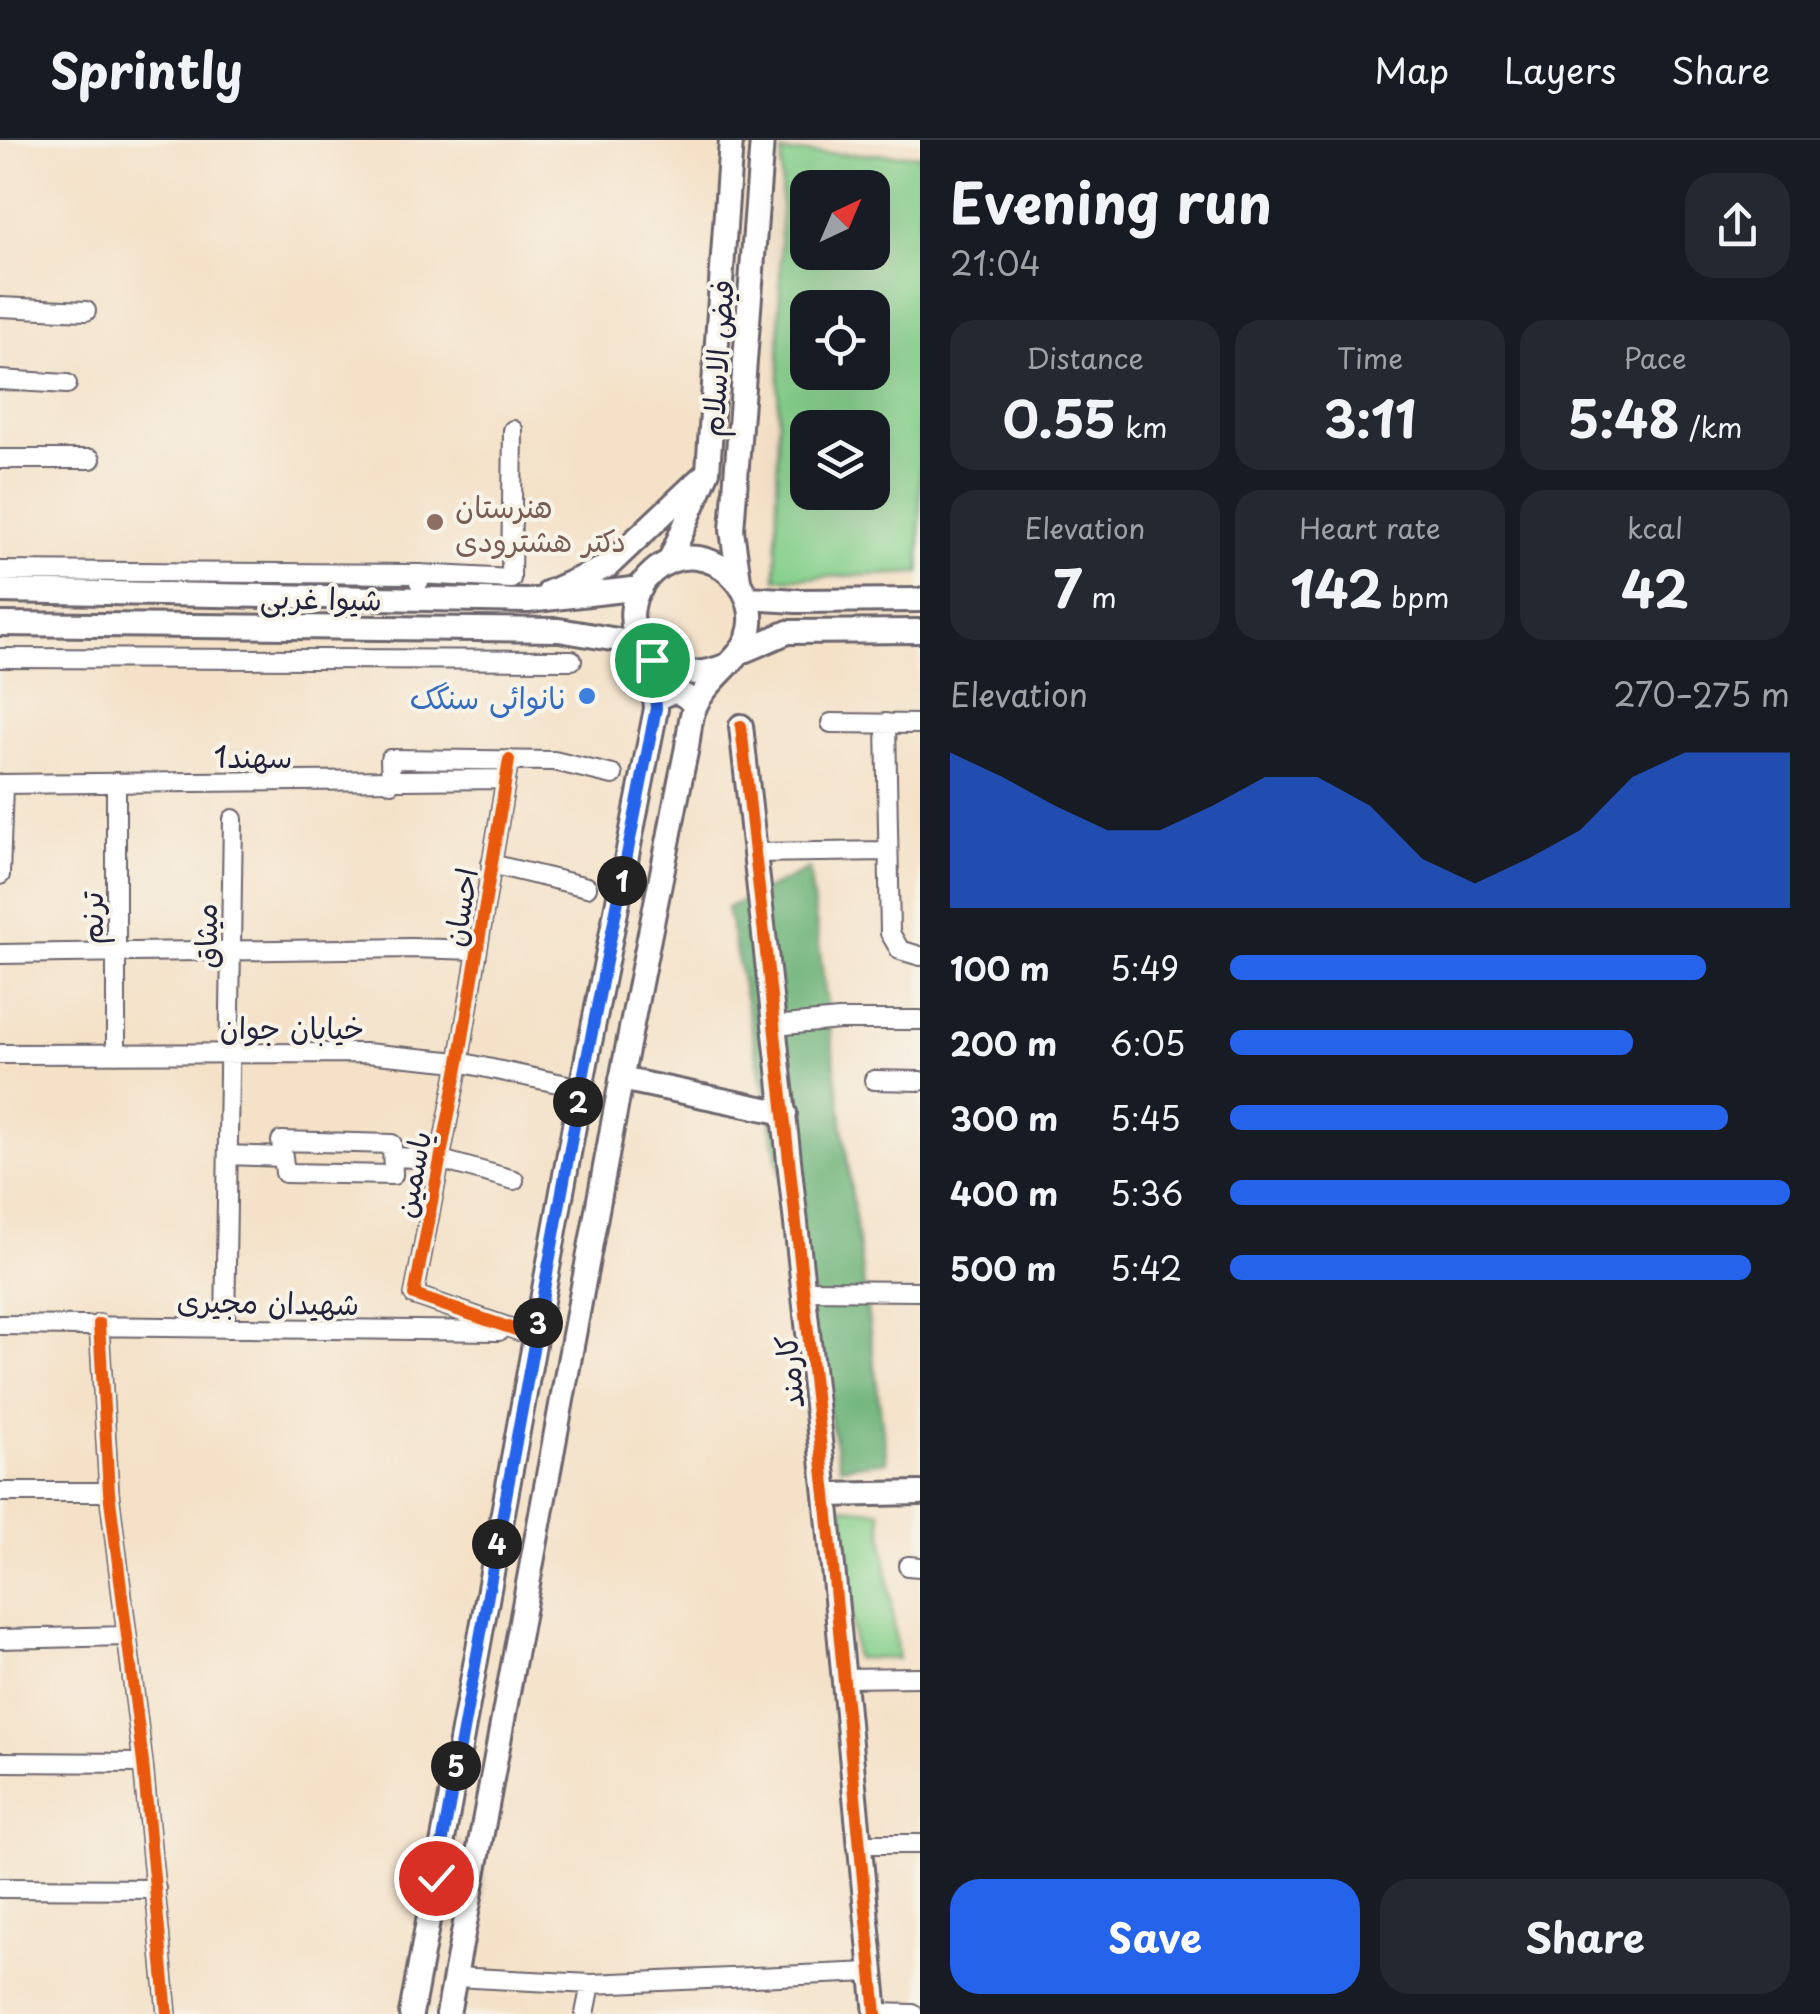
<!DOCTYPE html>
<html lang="en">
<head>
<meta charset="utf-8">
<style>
  :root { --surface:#171b24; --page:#242831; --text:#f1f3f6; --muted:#9ea1a6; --line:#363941; --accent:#2563eb }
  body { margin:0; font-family:"Playpen Sans","Playpen Sans Arabic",sans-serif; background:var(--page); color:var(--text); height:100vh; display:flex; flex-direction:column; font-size:38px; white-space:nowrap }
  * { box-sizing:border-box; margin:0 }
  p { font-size:32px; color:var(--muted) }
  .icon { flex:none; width:55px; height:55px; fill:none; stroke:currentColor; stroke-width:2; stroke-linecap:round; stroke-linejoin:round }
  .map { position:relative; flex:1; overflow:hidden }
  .details { display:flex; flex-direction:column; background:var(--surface); width:900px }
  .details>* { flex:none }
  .needle { width:65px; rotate:44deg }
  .tools { position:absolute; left:790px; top:30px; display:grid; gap:20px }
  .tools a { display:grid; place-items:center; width:100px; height:100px; border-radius:20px; background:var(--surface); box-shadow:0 10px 40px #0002; font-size:50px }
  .pin { position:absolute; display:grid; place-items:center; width:85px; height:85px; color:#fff; margin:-42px; border:5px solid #fff; border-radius:50%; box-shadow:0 2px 10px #0007 }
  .km { position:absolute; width:50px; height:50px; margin:-25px; border-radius:50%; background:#222; color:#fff; font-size:28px; line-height:50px; text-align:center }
  .round { display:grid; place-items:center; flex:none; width:105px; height:105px; border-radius:30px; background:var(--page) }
  .overview { display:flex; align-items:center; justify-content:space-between; height:170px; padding:0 30px }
  h1 { font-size:55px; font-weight:700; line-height:75px }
  .stats { display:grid; grid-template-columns:repeat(3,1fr); gap:15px; height:170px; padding:10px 30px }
  .stats div { display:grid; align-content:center; border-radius:25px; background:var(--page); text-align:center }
  .stats b { font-size:50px; font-weight:700 }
  .stats small { font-size:28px; font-weight:400 }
  .stats p { font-size:28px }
  .chart { height:280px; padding:20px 30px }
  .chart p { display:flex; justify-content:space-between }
  .chart svg { width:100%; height:180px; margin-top:10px; fill:var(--accent); opacity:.7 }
  .primary-button { display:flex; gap:20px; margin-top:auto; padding:20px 30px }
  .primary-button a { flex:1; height:115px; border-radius:30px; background:var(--accent); color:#fff; font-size:40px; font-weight:700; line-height:115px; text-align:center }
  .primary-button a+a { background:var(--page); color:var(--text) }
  ul { padding:0 30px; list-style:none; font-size:32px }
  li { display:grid; grid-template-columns:160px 120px 1fr; align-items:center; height:75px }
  li i { height:25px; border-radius:12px; background:var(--accent) }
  header { display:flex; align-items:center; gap:60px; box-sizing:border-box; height:140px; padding:0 50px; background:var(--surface); border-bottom:2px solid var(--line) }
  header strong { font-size:48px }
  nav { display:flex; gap:55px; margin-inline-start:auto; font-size:35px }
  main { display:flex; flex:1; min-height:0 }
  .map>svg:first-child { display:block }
  .green { fill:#86d08c; stroke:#547964; stroke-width:2.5; fill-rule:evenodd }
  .forest { fill:#6cb278; stroke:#476a5a; stroke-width:2.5 }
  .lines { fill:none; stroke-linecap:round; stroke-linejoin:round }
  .street-casing { stroke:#6c656c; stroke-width:22 }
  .secondary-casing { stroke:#6c656c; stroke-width:28 }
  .street { stroke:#fff; stroke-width:18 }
  .secondary { stroke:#fff; stroke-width:22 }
  .cycleway-casing { stroke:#f7f3e8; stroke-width:19 }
  .cycleway { stroke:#e8590c; stroke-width:12 }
  .route-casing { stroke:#fff; stroke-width:20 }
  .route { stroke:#2563eb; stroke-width:12 }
  .education-dot { fill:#8d6e63; stroke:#f7f3e8; stroke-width:4 }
  .shop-dot { fill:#3f7fe0; stroke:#f7f3e8; stroke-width:4 }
  .labels { text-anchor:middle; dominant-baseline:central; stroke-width:8; stroke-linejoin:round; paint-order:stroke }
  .street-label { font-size:30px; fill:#22223b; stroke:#f7f3e8 }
  .education-label { font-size:30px; fill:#785e54; stroke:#f7f3e8; text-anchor:start }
  .shop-label { font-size:30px; fill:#366cbe; stroke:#f7f3e8; text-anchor:end }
</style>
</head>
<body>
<header>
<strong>Sprintly</strong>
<nav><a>Map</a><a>Layers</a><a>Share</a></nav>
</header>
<main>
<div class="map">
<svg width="920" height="1874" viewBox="0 0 920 1874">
  <rect width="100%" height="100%" fill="#f7f3e8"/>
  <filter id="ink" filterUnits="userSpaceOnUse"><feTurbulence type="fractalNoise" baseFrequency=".01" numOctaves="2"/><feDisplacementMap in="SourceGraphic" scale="20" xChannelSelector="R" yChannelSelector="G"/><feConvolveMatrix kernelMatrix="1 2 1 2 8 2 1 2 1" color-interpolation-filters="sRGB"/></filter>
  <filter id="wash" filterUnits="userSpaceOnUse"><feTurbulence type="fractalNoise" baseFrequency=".0048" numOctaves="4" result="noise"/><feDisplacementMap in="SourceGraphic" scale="40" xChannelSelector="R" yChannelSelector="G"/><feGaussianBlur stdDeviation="2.25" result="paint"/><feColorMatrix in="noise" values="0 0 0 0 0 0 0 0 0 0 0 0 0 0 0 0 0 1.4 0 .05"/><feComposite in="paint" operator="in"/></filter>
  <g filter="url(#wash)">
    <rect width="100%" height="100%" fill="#f4e1c8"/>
    <path class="green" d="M782,13l138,2v418l-144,6zM808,48h64v64h-64zM808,168h64v64h-64zM808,288h64v64h-64z
      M843,1367l37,4 18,148 -43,-1z"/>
    <path class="forest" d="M809,729l78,592 -47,6 -113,-559z"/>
  </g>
  <g filter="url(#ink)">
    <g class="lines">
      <defs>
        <path id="street" d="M0,167l86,4
          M0,240l67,4
          M0,319h91
          M0,431l419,3
          M419,442v-8l92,5 2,-149
          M0,518l572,2
          M831,583l89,1
          M886,583l4,210 10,17 20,6
          M509,620l-50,302 -45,233 105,36
          M116,642v272
          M391,643l-1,-24 164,2 59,14
          M0,644l506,-5
          M753,713l135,-2
          M491,724l96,23
          M0,735l3,-91
          M0,814l411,-6 66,2
          M774,886l65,-6h81
          M0,914l366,-1 93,9 122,26
          M874,940l46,1
          M229,1015l54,2 2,16 108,2 -1,-31 -111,-3 2,16
          M393,1017l45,2 76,21
          M804,1150l116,1
          M99,1184l10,168 34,271 24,251
          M0,1185l499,6
          M225,1188l8,-509
          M0,1352h109
          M908,1426l12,1
          M0,1499l127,-3
          M843,1538l77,-1
          M0,1622l143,1
          M857,1704h63
          M0,1748l156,1
          M455,1837l136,7 280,-12
          M876,1873l37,1
          M585,1874l6,-30"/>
        <path id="secondary" d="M669,422l39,-91 23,-331
          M739,440l-7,-50 30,-390
          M0,451l528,10 113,-13
          M549,452l59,-26 94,-89
          M749,458l48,3 123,-1
          M0,484l559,6 82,14
          M739,513l49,-21 132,-1
          M655,561c16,-13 29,-11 40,6
          M741,586l85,769 50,519
          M621,939l164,34
          M826,1355l94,-2
          M411,1874l170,-926 75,-379 -4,-50
          M448,1874c55,-291 108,-582 162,-874 18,-100 39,-201 59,-302 5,-28 11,-57 17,-86 3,-14 3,-30 8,-43 8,-21 30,-38 44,-55 44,-54 -32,-128 -85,-82 -51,45 -1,124 72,94"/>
      </defs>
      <use href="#street" class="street-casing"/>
      <use href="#secondary" class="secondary-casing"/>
      <use href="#street" class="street"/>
      <use href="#secondary" class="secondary"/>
      <defs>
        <path id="cycleway" d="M741,586l85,769 50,519
          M509,620l-50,302 -45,233 105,36
          M99,1184l10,168 34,271 24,251"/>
      </defs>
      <use href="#cycleway" class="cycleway-casing"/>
      <use href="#cycleway" class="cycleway"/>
    </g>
  </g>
  <g class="lines" filter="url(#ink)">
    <defs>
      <path id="route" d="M436,1738l145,-790 75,-380 -4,-48"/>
    </defs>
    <use href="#route" class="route-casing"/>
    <use href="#route" class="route"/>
  </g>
  <circle class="education-dot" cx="435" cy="382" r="10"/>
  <circle class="shop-dot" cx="587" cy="556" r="10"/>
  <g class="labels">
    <g class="street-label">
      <text transform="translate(716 218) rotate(-86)">فیض الاسلام</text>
      <text transform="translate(321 457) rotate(1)">شیوا غربی</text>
      <text x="253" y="615">1سهند</text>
      <text transform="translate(459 767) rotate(-80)">احسان</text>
      <text transform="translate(90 778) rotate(-90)">ترنم</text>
      <text transform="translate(204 796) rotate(-90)">میثاق</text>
      <text x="292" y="886">خیابان جوان</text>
      <text transform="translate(411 1034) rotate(-79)">یاسمین</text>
      <text transform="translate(268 1161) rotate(1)">شهیدان مجیری</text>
      <text transform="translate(788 1232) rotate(-96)">کارمند</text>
    </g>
    <g class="education-label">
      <text x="455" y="365">هنرستان<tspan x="455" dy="34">دکتر هشترودی</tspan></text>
    </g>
    <g class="shop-label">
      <text x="567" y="556">نانوائی سنگک</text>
    </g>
  </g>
</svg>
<div class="tools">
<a><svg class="needle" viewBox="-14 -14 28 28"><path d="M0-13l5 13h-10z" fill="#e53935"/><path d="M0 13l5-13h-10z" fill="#9ea1a6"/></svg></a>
<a><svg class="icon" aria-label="locate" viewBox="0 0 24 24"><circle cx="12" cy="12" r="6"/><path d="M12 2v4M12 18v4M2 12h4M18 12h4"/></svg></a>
<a><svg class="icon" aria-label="layers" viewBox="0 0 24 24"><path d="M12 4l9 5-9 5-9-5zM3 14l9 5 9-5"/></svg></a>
</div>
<div class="pin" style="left:652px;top:520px;background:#1e9e55"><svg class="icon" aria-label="arrive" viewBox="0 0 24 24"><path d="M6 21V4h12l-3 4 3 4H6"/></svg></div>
<div class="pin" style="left:436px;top:1738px;background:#d93025"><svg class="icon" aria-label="check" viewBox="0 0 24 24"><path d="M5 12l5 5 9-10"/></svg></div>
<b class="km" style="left:622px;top:741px">1</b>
<b class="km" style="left:578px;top:962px">2</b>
<b class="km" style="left:538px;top:1183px">3</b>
<b class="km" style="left:497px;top:1404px">4</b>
<b class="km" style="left:456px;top:1626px">5</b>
</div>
<section class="details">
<div class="overview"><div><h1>Evening run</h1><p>21:04</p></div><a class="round"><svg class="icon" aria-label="share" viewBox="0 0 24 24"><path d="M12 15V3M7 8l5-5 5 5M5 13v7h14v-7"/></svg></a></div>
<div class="stats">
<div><p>Distance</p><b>0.55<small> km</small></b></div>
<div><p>Time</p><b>3:11</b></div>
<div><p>Pace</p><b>5:48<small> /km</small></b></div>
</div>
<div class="stats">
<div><p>Elevation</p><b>7<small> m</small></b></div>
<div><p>Heart rate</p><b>142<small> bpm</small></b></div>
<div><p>kcal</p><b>42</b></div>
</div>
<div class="chart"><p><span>Elevation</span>270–275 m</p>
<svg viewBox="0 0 160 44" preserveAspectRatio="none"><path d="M0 44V6L10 12L20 19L30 25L40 25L50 19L60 12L70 12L80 19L90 32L100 38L110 32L120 25L130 12L140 6L150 6L160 6V44z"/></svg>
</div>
<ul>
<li><b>100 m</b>5:49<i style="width:85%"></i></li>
<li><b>200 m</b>6:05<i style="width:72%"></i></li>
<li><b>300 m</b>5:45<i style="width:89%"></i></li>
<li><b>400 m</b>5:36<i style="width:100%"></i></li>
<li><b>500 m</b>5:42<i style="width:93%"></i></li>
</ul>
<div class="primary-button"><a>Save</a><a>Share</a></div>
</section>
</main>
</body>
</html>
